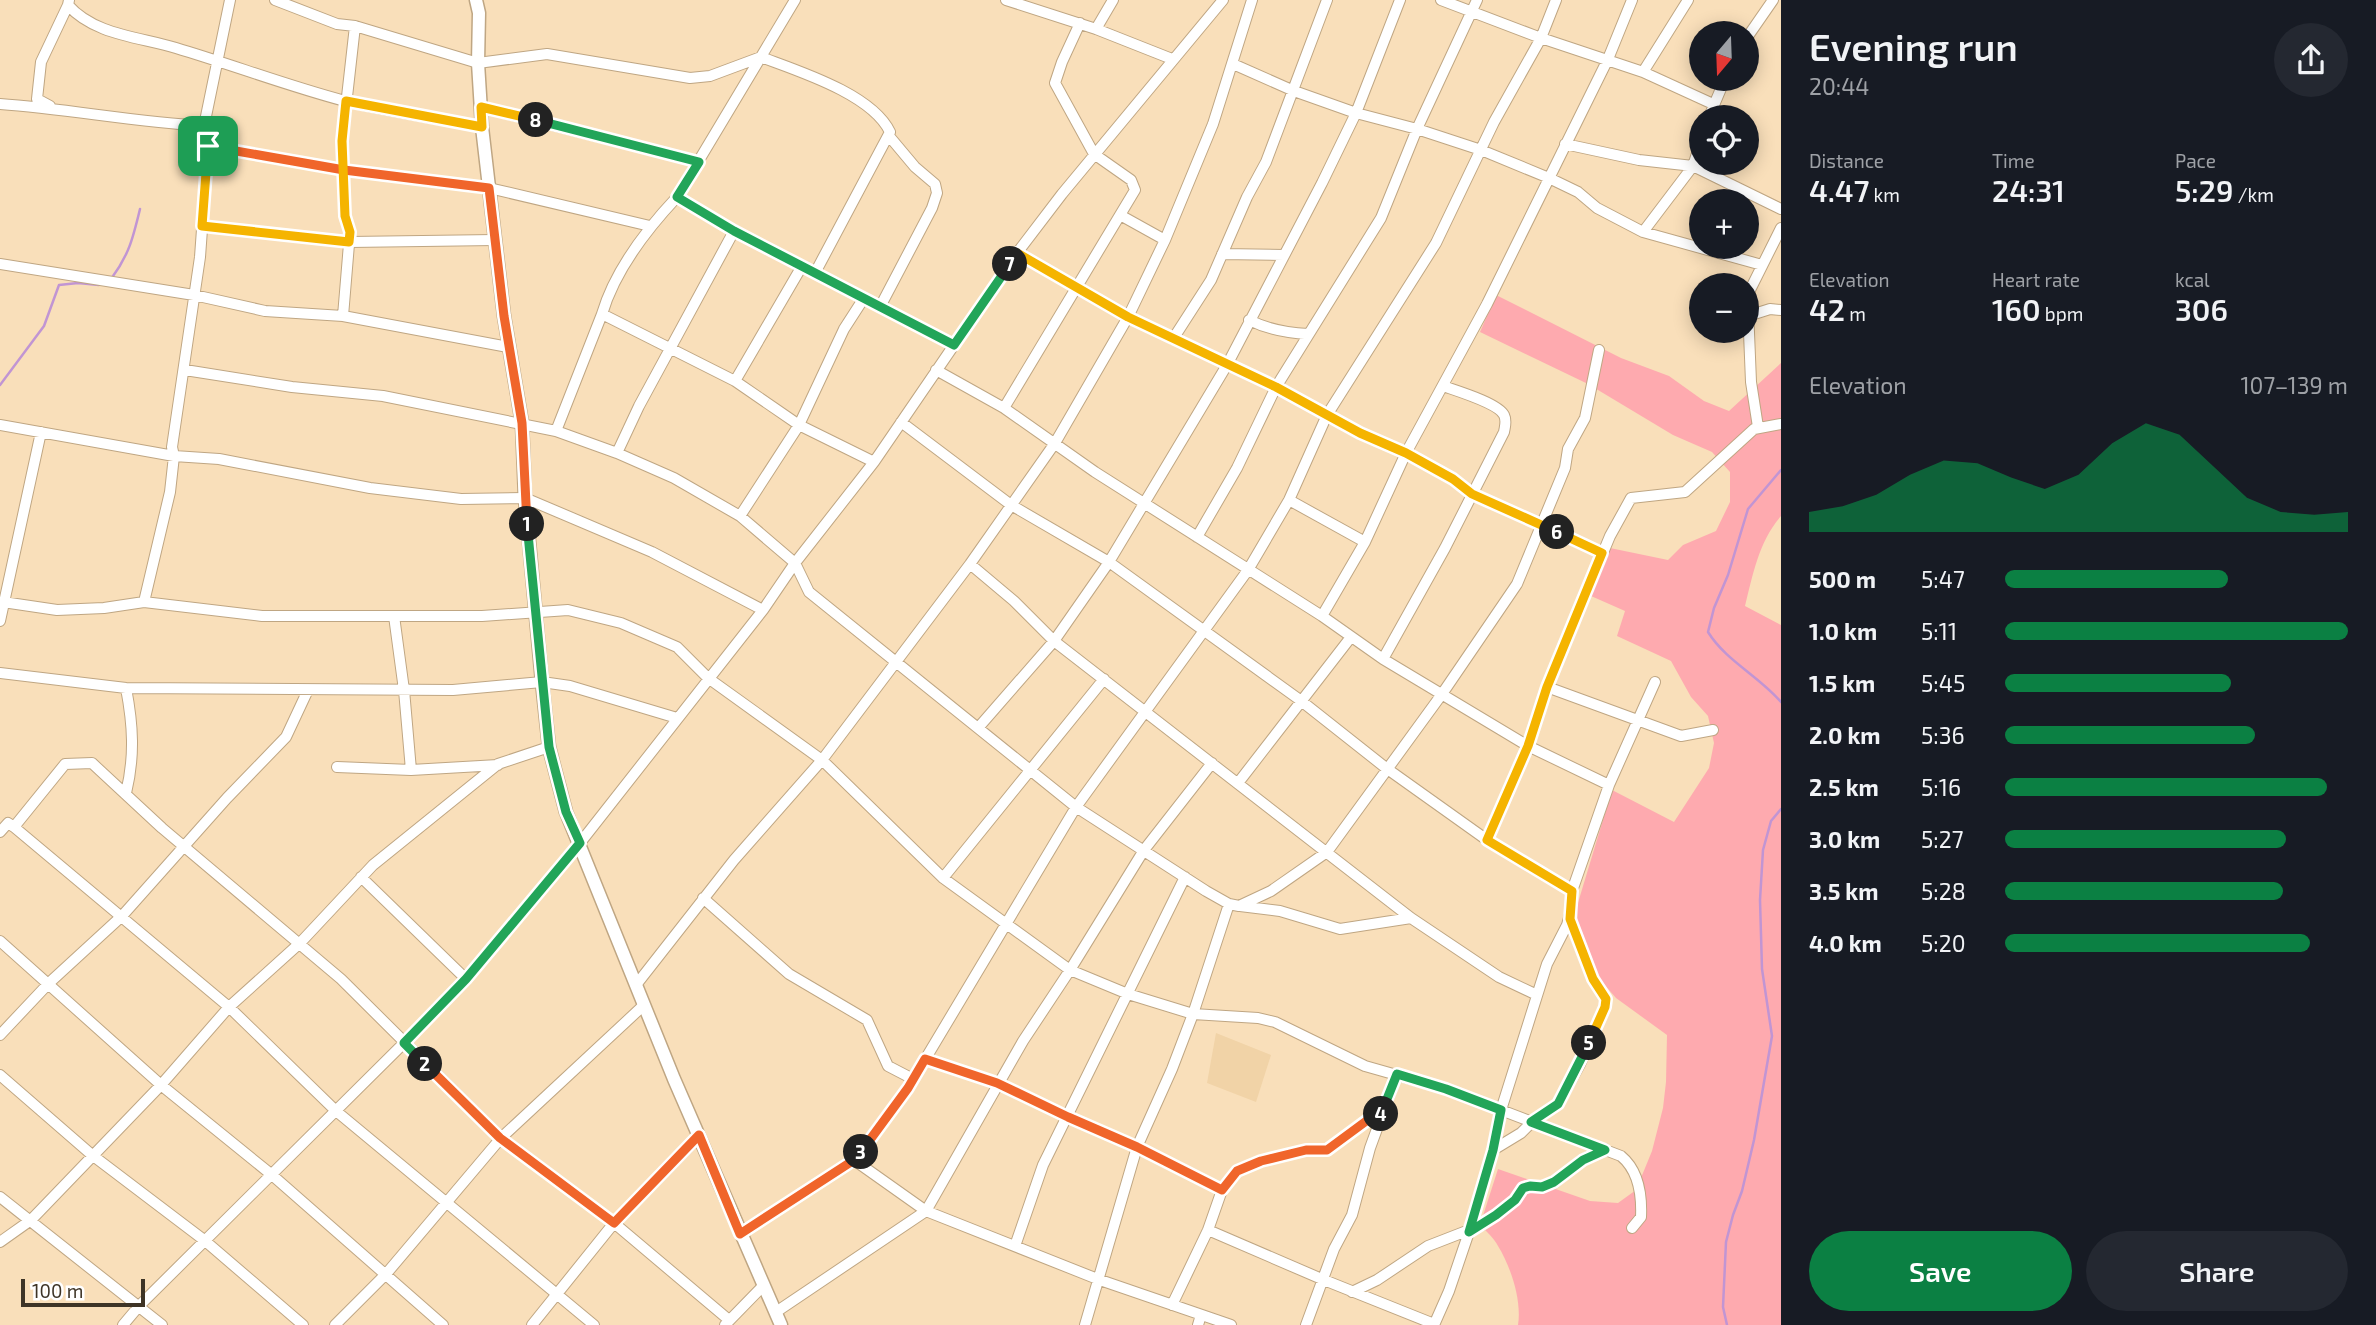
<!DOCTYPE html>
<html lang="en">
<head>
<meta charset="utf-8">
<style>
  :root { --surface:#171b24; --page:#242831; --text:#f1f3f6; --muted:#9ea1a6; --accent:#0b8043 }
  body { margin:0; font-family:"Exo 2",sans-serif; background:var(--page); color:var(--text); height:100vh; display:flex; flex-direction:column; font-size:26px; white-space:nowrap }
  * { box-sizing:border-box; margin:0 }
  p { font-size:23px; color:var(--muted) }
  .icon { flex:none; width:38px; height:38px; fill:none; stroke:currentColor; stroke-width:2; stroke-linecap:round; stroke-linejoin:round }
  .map { position:relative; flex:1; overflow:hidden }
  .details { display:flex; flex-direction:column; background:var(--surface); width:595px }
  .details>* { flex:none }
  .needle { width:46px; rotate:199deg }
  .fabs { position:absolute; left:1689px; top:21px; display:grid; gap:14px }
  .fabs a { display:grid; place-items:center; width:70px; height:70px; border-radius:50%; background:var(--surface); box-shadow:0 4px 18px #0003; font-size:35px }
  .scale { position:absolute; left:21px; bottom:18px; width:124px; box-sizing:border-box; padding-left:7px; border:4px solid #3e3426; border-top:0; font-size:19px; line-height:24px; white-space:nowrap; color:#3e3426; -webkit-text-stroke:5px #fff; paint-order:stroke }
  .pin { position:absolute; display:grid; place-items:center; width:60px; height:60px; color:#fff; margin:-30px; border-radius:14px; box-shadow:0 4px 10px #0006 }
  .km { position:absolute; width:35px; height:35px; margin:-18px; border-radius:50%; background:#222; color:#fff; font-size:19px; line-height:35px; text-align:center }
  .round { display:grid; place-items:center; flex:none; width:74px; height:74px; border-radius:37px; background:var(--page) }
  .overview { display:flex; align-items:center; justify-content:space-between; height:119px; padding:0 28px }
  h1 { font-size:38px; font-weight:600; line-height:52px }
  .metrics { display:grid; grid-template-columns:repeat(3,1fr); gap:10px; height:119px; padding:7px 28px }
  .metrics div { display:grid; align-content:center }
  .metrics b { font-size:30px; font-weight:600 }
  .metrics small { font-size:19px; font-weight:400 }
  .metrics p { font-size:19px }
  .chart { height:196px; padding:14px 28px }
  .chart p { display:flex; justify-content:space-between }
  .chart svg { width:100%; height:126px; margin-top:7px; fill:var(--accent); opacity:.7 }
  .cta { display:flex; gap:14px; margin-top:auto; padding:14px 28px }
  .cta a { flex:1; height:80px; border-radius:42px; background:var(--accent); color:#fff; font-size:28px; font-weight:600; line-height:80px; text-align:center }
  .cta a+a { background:var(--page); color:var(--text) }
  ul { padding:0 28px; list-style:none; font-size:23px }
  li { display:grid; grid-template-columns:112px 84px 1fr; align-items:center; height:52px }
  li i { height:18px; border-radius:9px; background:var(--accent) }
  main { display:flex; flex:1; min-height:0 }
  .map>svg:first-child { display:block }
  .built { fill:#f1d3a7 }
  .green { fill:#feaaaf }
  .lines { fill:none; stroke-linecap:round; stroke-linejoin:round }
  .stream { stroke:#c195d3; stroke-width:2.5 }
  .minor-casing { stroke:#bfa683; stroke-width:12 }
  .tertiary-casing { stroke:#bfa683; stroke-width:15 }
  .minor { stroke:#fff; stroke-width:10 }
  .tertiary { stroke:#fff; stroke-width:12 }
  .split-1-casing { stroke:#fff; stroke-width:14 }
  .split-2-casing { stroke:#fff; stroke-width:14 }
  .split-3-casing { stroke:#fff; stroke-width:14 }
  .split-4-casing { stroke:#fff; stroke-width:14 }
  .split-5-casing { stroke:#fff; stroke-width:14 }
  .split-6-casing { stroke:#fff; stroke-width:14 }
  .split-7-casing { stroke:#fff; stroke-width:14 }
  .split-8-casing { stroke:#fff; stroke-width:14 }
  .split-9-casing { stroke:#fff; stroke-width:14 }
  .split-1 { stroke:#f0652b; stroke-width:9 }
  .split-2 { stroke:#22a559; stroke-width:9 }
  .split-3 { stroke:#f0652b; stroke-width:9 }
  .split-4 { stroke:#f0652b; stroke-width:9 }
  .split-5 { stroke:#22a559; stroke-width:9 }
  .split-6 { stroke:#f5b400; stroke-width:9 }
  .split-7 { stroke:#f5b400; stroke-width:9 }
  .split-8 { stroke:#22a559; stroke-width:9 }
  .split-9 { stroke:#f5b400; stroke-width:9 }
</style>
</head>
<body>
<main>
<div class="map">
<svg width="1781" height="1325" viewBox="0 0 1781 1325">
  <rect width="100%" height="100%" fill="#f9dfba"/>
  <path class="built" d="M1216,1033l55,22 -15,47 -49,-19z"/>
  <path class="green" d="M1496,295l125,63 48,18 35,25 25,10 52,-48v153c-22,25 -28,58 -36,90l36,19v700h-263c4,-24 -7,-58 -20,-79 -4,-8 -12,-15 -18,-21l18,-56 92,32 28,2 18,-13 16,-39 11,-43 3,-26 1,-47 -51,-37 -19,-22 -19,-37 -1,-33 35,-116 62,32 35,-54 5,-25 -6,-27 -17,-19 -20,-36 -54,-25 8,-25 -34,-15 19,-48 58,12 15,-15 33,-14 14,-29v-30l-18,-20 -39,-17 -85,-51 -108,-52z"/>
  <g class="lines">
    <path class="stream" d="M111,279c18,-24 22,-41 29,-70
      M0,385l44,-59 15,-41 19,-2 21,2
      M1781,470l-33,39 -20,66 -14,33 -6,24c18,29 51,44 73,70
      M1727,1325l-4,-18 3,-65 7,-27 9,-24 12,-51 18,-104 -10,-67 -2,-69 3,-50 8,-29 10,-12"/>
    <defs>
      <path id="minor" d="M69,0l-1,5c26,30 72,32 108,43 57,17 112,38 169,53 45,11 92,17 137,26
        M275,0l62,24 18,2 123,37 69,-9 143,24 20,-2 51,-19c37,14 111,37 129,75l-75,141
        M795,0l-118,197 57,34 220,114
        M1006,0l90,29 76,30
        M1441,0l100,38 102,34 70,32
        M1096,29l17,-29
        M1746,39l27,-39
        M1233,64l61,27 62,22 61,16 64,21 68,28 29,14 19,16 46,24 119,33
        M1643,72l45,-72
        M0,104c68,5 136,18 204,22
        M50,106l-13,-7 4,-37 27,-57
        M481,107l218,55
        M1709,117l16,-38
        M1565,144l74,16 54,6 88,43
        M208,146l136,24 145,18 161,38
        M677,197c-31,33 -62,73 -75,117l133,67 64,44 75,37
        M1120,215l45,25
        M202,226l148,16 145,-2
        M1643,232l50,-66 8,-25
        M1017,253l111,64 148,70 84,46 46,20 47,26 19,15 130,59
        M1222,254l62,1
        M0,264l194,31 71,16 78,5 165,31
        M880,307l52,-99 5,-15 -2,-9 -20,-17 -26,-31
        M343,316l7,-84 -5,-16 -3,-75 13,-115
        M1748,316l22,-7 11,1
        M1249,320c20,10 38,13 59,14
        M1173,339l38,-59 36,-83 19,-35 61,-162
        M185,370l107,17 91,9 173,35 61,22 57,25 66,38 55,47 14,29 267,215 130,84 23,13 10,2 32,-15 56,-39 115,-158 75,-110 48,-116 3,-19 17,-31 14,-68
        M936,370l68,38 91,64 227,144 61,43 145,87 81,39
        M735,381l67,-115
        M1004,408l131,-218 -4,-10 -37,-26 -39,-71 7,-21 18,-39
        M901,422l110,83 98,57 191,138 86,68 101,72 85,51
        M0,425l174,31 45,3 151,29 91,11 64,-1 127,54 111,58
        M1758,427l-7,-45 -3,-74 2,-18 31,-62
        M556,431l46,-117
        M617,453l22,-47 95,-175
        M1289,500l76,42
        M740,516l59,-91 45,-96 20,-31
        M1197,537l40,-69 39,-81 105,-169 36,-89 60,-129
        M970,564l44,37 40,40 357,277 88,59 38,18
        M3,602l54,8 47,-2 40,-6 118,14h220l86,-6 53,13 56,24 31,31 114,82 121,118 127,92 58,24 65,20 65,4 17,4 90,44 81,23 175,67c17,14 21,39 20,61l-9,11
        M144,602l26,-110 4,-36 -2,-9 28,-190 8,-111 -4,-20 26,-126
        M394,616l10,74 7,80
        M1322,616l43,-74 41,-89 81,-149 121,-245 24,-59
        M0,621l41,-189
        M1383,659l62,-111 59,-116c1,-6 3,-11 0,-17 -6,-12 -47,-24 -61,-29
        M0,673l126,15 327,2 89,-8 28,4 107,32
        M1547,687l134,49 32,-6
        M126,688c7,37 9,68 0,105
        M978,728l76,-87 55,-79 118,-197 95,-182 34,-70 44,-113
        M337,767l74,3 87,-5
        M1238,783l113,-146
        M14,827l215,180 107,104 258,214
        M0,832l8,-9 6,4 51,-63 27,-1 70,65 179,151 160,159 113,85 115,97
        M1487,840l41,-94 19,-59 63,-151 21,-38 54,-6 69,-63 27,-5
        M361,877l105,102
        M943,878l161,-199
        M703,898l86,76 78,46 21,46 25,13
        M1240,906l40,5 60,18 71,-11
        M0,941l161,144 111,90 171,150
        M636,985l98,-125 88,-100 148,-196 85,-121 73,-126 37,-77 48,-116 39,-124
        M0,1035l49,-52 73,-67 105,-118 59,-61 22,-47
        M925,1059l72,24 71,34 69,30 85,43
        M0,1075l92,80 112,85 99,85
        M1493,1150l28,-17 10,-10 27,-19 22,-40 25,-57 1,-8 -13,-20 -24,-60
        M854,1160l72,51 174,69 131,45
        M0,1197l162,128
        M1208,1230l116,50 110,44
        M740,1234l114,-74 54,-72 168,-281 172,-237 41,-70 38,-85 109,-172 58,-121 47,-84 15,-38
        M0,1242l31,-22 130,-135 68,-78 71,-64 73,-78 125,-101 51,-17
        M1015,1246l28,-81 142,-288
        M1352,1292l25,-12 51,-34 54,-21 33,-25 8,-12 7,-2 12,1 12,-4 28,-23 23,-11
        M1172,1305l36,-75 14,-40 15,-19 24,-10 45,-11h21l42,-31 13,-6
        M776,1312l150,-101 97,-170 47,-71 74,-120 68,-87
        M123,1325l16,-19 265,-263 62,-64 114,-136 183,-233 32,-47 79,-101 143,-209 45,-59 161,-194
        M335,1325l51,-51 115,-136 143,-133
        M532,1325l82,-102 86,-88
        M725,1325l38,-39
        M1085,1325l52,-178 35,-78 21,-55 36,-110
        M1198,1325l3,-10
        M1306,1325l28,-76 18,-34 18,-67 27,-74
        M1434,1325l15,-34 20,-59 24,-82 8,-40 46,-146 20,-39 4,-14 1,-20 37,-106 46,-103"/>
      <path id="tertiary" d="M476,0l3,13 -1,50 4,64 22,189 18,107 3,75 17,184 7,65 17,65 108,267 107,246"/>
    </defs>
    <use href="#minor" class="minor-casing"/>
    <use href="#tertiary" class="tertiary-casing"/>
    <use href="#minor" class="minor"/>
    <use href="#tertiary" class="tertiary"/>
  </g>
  <g class="lines">
    <defs>
      <path id="split-1" d="M208,146l136,24 145,18 15,128 18,107 5,101"/>
      <path id="split-2" d="M425,1064l-21,-21 62,-64 114,-136 -14,-31 -17,-65 -22,-223"/>
      <path id="split-3" d="M425,1064l75,74 114,85 85,-88 41,99 114,-74 7,-8"/>
      <path id="split-4" d="M861,1152l47,-64 17,-29 72,24 71,34 69,30 85,43 15,-19 24,-10 45,-11h21l42,-31 12,-5"/>
      <path id="split-5" d="M1381,1114l16,-40 49,15 55,21 -8,40 -24,82 27,-17 19,-15 8,-12 7,-2 12,1 12,-5 29,-22 22,-10 -74,-28 27,-18 31,-61"/>
      <path id="split-6" d="M1557,532l45,21 -55,134 -19,59 -41,94 85,51 -2,28 23,60 13,20 -1,8 -16,36"/>
      <path id="split-7" d="M1010,264l7,-11 111,64 148,70 84,46 46,20 47,26 19,15 85,38"/>
      <path id="split-8" d="M536,120l163,42 -22,35 57,34 220,114 56,-81"/>
      <path id="split-9" d="M208,146l-6,80 147,16 1,-10 -5,-16 -3,-75 4,-40 136,26 -1,-20 55,13"/>
    </defs>
    <use href="#split-1" class="split-1-casing"/>
    <use href="#split-2" class="split-2-casing"/>
    <use href="#split-3" class="split-3-casing"/>
    <use href="#split-4" class="split-4-casing"/>
    <use href="#split-5" class="split-5-casing"/>
    <use href="#split-6" class="split-6-casing"/>
    <use href="#split-7" class="split-7-casing"/>
    <use href="#split-8" class="split-8-casing"/>
    <use href="#split-9" class="split-9-casing"/>
    <use href="#split-1" class="split-1"/>
    <use href="#split-2" class="split-2"/>
    <use href="#split-3" class="split-3"/>
    <use href="#split-4" class="split-4"/>
    <use href="#split-5" class="split-5"/>
    <use href="#split-6" class="split-6"/>
    <use href="#split-7" class="split-7"/>
    <use href="#split-8" class="split-8"/>
    <use href="#split-9" class="split-9"/>
  </g>
</svg>
<div class="fabs">
<a><svg class="needle" viewBox="-14 -14 28 28"><path d="M0-13l5 13h-10z" fill="#e53935"/><path d="M0 13l5-13h-10z" fill="#9ea1a6"/></svg></a>
<a><svg class="icon" aria-label="locate" viewBox="0 0 24 24"><circle cx="12" cy="12" r="6"/><path d="M12 2v4M12 18v4M2 12h4M18 12h4"/></svg></a>
<a>+</a>
<a>−</a>
</div>
<div class="scale">100 m</div>
<div class="pin" style="left:208px;top:146px;background:#1e9e55"><svg class="icon" aria-label="arrive" viewBox="0 0 24 24"><path d="M6 21V4h12l-3 4 3 4H6"/></svg></div>
<b class="km" style="left:527px;top:524px">1</b>
<b class="km" style="left:425px;top:1064px">2</b>
<b class="km" style="left:861px;top:1152px">3</b>
<b class="km" style="left:1381px;top:1114px">4</b>
<b class="km" style="left:1589px;top:1043px">5</b>
<b class="km" style="left:1557px;top:532px">6</b>
<b class="km" style="left:1010px;top:264px">7</b>
<b class="km" style="left:536px;top:120px">8</b>
</div>
<section class="details">
<div class="overview"><div><h1>Evening run</h1><p>20:44</p></div><a class="round"><svg class="icon" aria-label="share" viewBox="0 0 24 24"><path d="M12 15V3M7 8l5-5 5 5M5 13v7h14v-7"/></svg></a></div>
<div class="metrics">
<div><p>Distance</p><b>4.47<small> km</small></b></div>
<div><p>Time</p><b>24:31</b></div>
<div><p>Pace</p><b>5:29<small> /km</small></b></div>
</div>
<div class="metrics">
<div><p>Elevation</p><b>42<small> m</small></b></div>
<div><p>Heart rate</p><b>160<small> bpm</small></b></div>
<div><p>kcal</p><b>306</b></div>
</div>
<div class="chart"><p><span>Elevation</span>107–139 m</p>
<svg viewBox="0 0 160 44" preserveAspectRatio="none"><path d="M0 44V37L10 35L20 31L30 24L40 19L50 20L60 25L70 29L80 24L90 13L100 6L110 10L120 21L130 32L140 37L150 38L160 37V44z"/></svg>
</div>
<ul>
<li><b>500 m</b>5:47<i style="width:65%"></i></li>
<li><b>1.0 km</b>5:11<i style="width:100%"></i></li>
<li><b>1.5 km</b>5:45<i style="width:66%"></i></li>
<li><b>2.0 km</b>5:36<i style="width:73%"></i></li>
<li><b>2.5 km</b>5:16<i style="width:94%"></i></li>
<li><b>3.0 km</b>5:27<i style="width:82%"></i></li>
<li><b>3.5 km</b>5:28<i style="width:81%"></i></li>
<li><b>4.0 km</b>5:20<i style="width:89%"></i></li>
</ul>
<div class="cta"><a>Save</a><a>Share</a></div>
</section>
</main>
</body>
</html>
